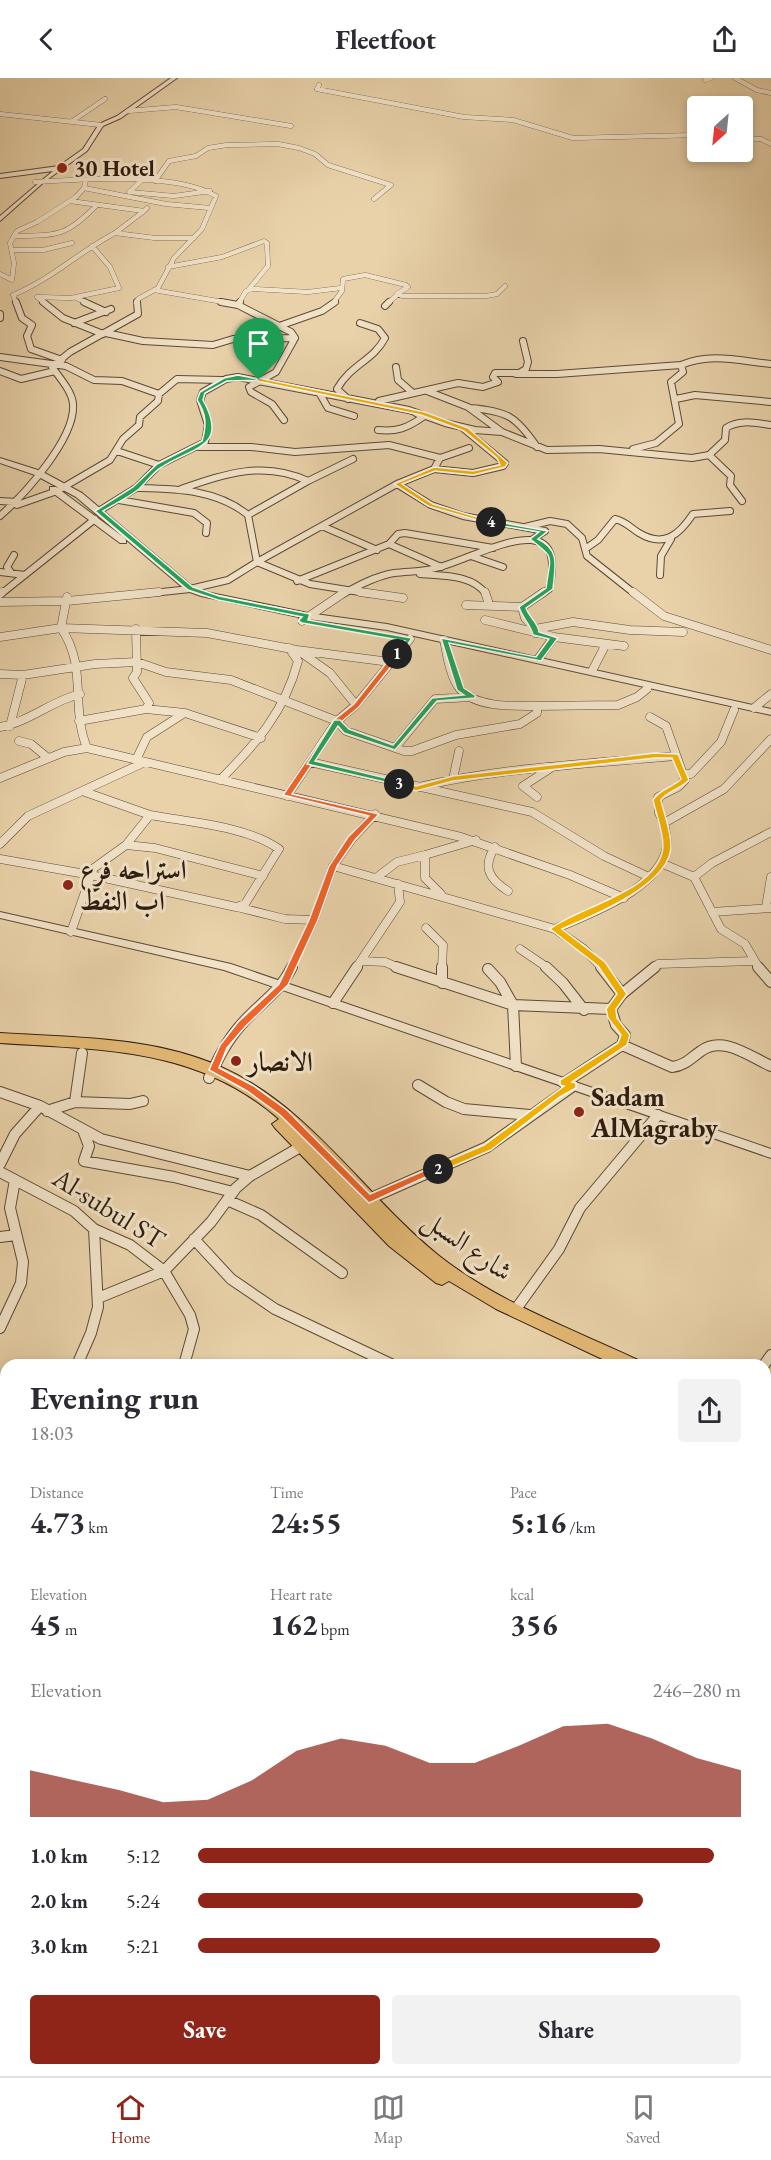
<!DOCTYPE html>
<html lang="en">
<head>
<meta charset="utf-8">
<style>
  :root { --surface:#fff; --page:#f2f2f3; --text:#2b2b33; --muted:#7c7c81; --line:#e1e1e2; --accent:#8f2418 }
  body { margin:0; font-family:"EB Garamond",Amiri,serif; background:var(--page); color:var(--text); height:100vh; display:flex; flex-direction:column; font-size:22px; white-space:nowrap }
  * { box-sizing:border-box; margin:0 }
  p { font-size:20px; color:var(--muted) }
  .icon { flex:none; width:33px; height:33px; fill:none; stroke:currentColor; stroke-width:2; stroke-linecap:round; stroke-linejoin:round }
  .map { position:relative; flex:1; overflow:hidden }
  .side { position:absolute; left:0px; top:1281px; width:771px; height:717px; display:flex; flex-direction:column; background:var(--surface); border-radius:18px 18px 0 0; box-shadow:0 3px 9px #0003 }
  .side>* { flex:none }
  .needle { width:39px; rotate:207deg }
  .fabs { position:absolute; left:687px; top:18px; display:grid; gap:12px }
  .fabs a { display:grid; place-items:center; width:66px; height:66px; border-radius:6px; background:var(--surface); box-shadow:0 3px 9px #0003; font-size:30px }
  .pin { position:absolute; display:grid; place-items:center; width:51px; height:51px; color:#fff; margin:-62px -26px; border-radius:50% 50% 50% 0; rotate:-45deg; box-shadow:0 0 6px #0007 }
  .pin .icon { rotate:45deg }
  .km { position:absolute; width:30px; height:30px; margin:-15px; border-radius:50%; background:#222; color:#fff; font-size:16px; line-height:30px; text-align:center }
  .round { display:grid; place-items:center; flex:none; width:63px; height:63px; border-radius:6px; background:var(--page) }
  .headline { display:flex; align-items:center; justify-content:space-between; height:102px; padding:0 30px }
  h1 { font-size:33px; font-weight:700; line-height:45px }
  .stats { display:grid; grid-template-columns:repeat(3,1fr); gap:9px; height:102px; padding:6px 30px }
  .stats div { display:grid; align-content:center }
  .stats b { font-size:30px; font-weight:700 }
  .stats small { font-size:16px; font-weight:400 }
  .stats p { font-size:16px }
  .chart { height:168px; padding:12px 30px }
  .chart p { display:flex; justify-content:space-between }
  .chart svg { width:100%; height:108px; margin-top:6px; fill:var(--accent); opacity:.7 }
  .cta { display:flex; gap:12px; margin-top:auto; padding:12px 30px }
  .cta a { flex:1; height:69px; border-radius:6px; background:var(--accent); color:#fff; font-size:24px; font-weight:700; line-height:69px; text-align:center }
  .cta a+a { background:var(--page); color:var(--text) }
  ul { padding:0 30px; list-style:none; font-size:20px }
  li { display:grid; grid-template-columns:96px 72px 1fr; align-items:center; height:45px }
  li i { height:15px; border-radius:8px; background:var(--accent) }
  header { display:flex; justify-content:space-between; align-items:center; height:78px; padding:0 30px; background:var(--surface); font-size:27px; font-weight:700 }
  .tab-bar { display:flex; justify-content:space-around; align-items:center; height:84px; border-top:2px solid var(--line); background:var(--surface); font-size:16px; color:var(--muted) }
  .tab-bar a { display:grid; justify-items:center; gap:3px }
  .tab-bar .current { color:var(--accent) }
  .map>svg:first-child { display:block }
  .lines { fill:none; stroke-linecap:round; stroke-linejoin:round }
  .minor-far4-casing { stroke:#5c4a35; stroke-width:5 }
  .minor-far3-casing { stroke:#5c4a35; stroke-width:8 }
  .minor-far2-casing { stroke:#5c4a35; stroke-width:9 }
  .minor-far1-casing { stroke:#5c4a35; stroke-width:12 }
  .minor-casing { stroke:#5c4a35; stroke-width:15 }
  .tertiary-casing { stroke:#5c4a35; stroke-width:2 }
  .secondary-casing { stroke:#2d1c0e; stroke-width:2 }
  .primary-casing { stroke:#2d1c0e; stroke-width:2 }
  .minor-far4 { stroke:#f1e2c8; stroke-width:4.5 }
  .minor-far3 { stroke:#f1e2c8; stroke-width:6 }
  .minor-far2 { stroke:#f1e2c8; stroke-width:8 }
  .minor-far1 { stroke:#f1e2c8; stroke-width:10 }
  .minor { stroke:#f1e2c8; stroke-width:13 }
  .tertiary { fill:#f1e2c8; fill-rule:evenodd }
  .secondary { fill:#f1e2c8; fill-rule:evenodd }
  .primary { fill:#e4b975; fill-rule:evenodd }
  .split-1 { fill:#22a559; stroke:#fff; stroke-width:1.5 }
  .split-2 { fill:#f0652b; stroke:#fff; stroke-width:1.5 }
  .split-3 { fill:#f5b400; stroke:#fff; stroke-width:1.5 }
  .split-4 { fill:#22a559; stroke:#fff; stroke-width:1.5 }
  .split-5 { fill:#f5b400; stroke:#fff; stroke-width:1.5 }
  .poi-dot { fill:#8f2418; stroke:#f1e2c8; stroke-width:2 }
  .labels { text-anchor:middle; dominant-baseline:central; stroke-width:6; stroke-linejoin:round; paint-order:stroke }
  .far-poi-label { font-size:22px; font-weight:bold; fill:#2d1c0e; stroke:#f1e2c8; text-anchor:start }
  .poi-label { font-size:27px; font-weight:bold; fill:#2d1c0e; stroke:#f1e2c8; text-anchor:start }
  .street-label { font-size:27px; fill:#2d1c0e; stroke:#f1e2c8 }
</style>
</head>
<body>
<header><svg class="icon" aria-label="back" viewBox="0 0 24 24"><path d="M15 5l-7 7 7 7"/></svg>Fleetfoot<svg class="icon" aria-label="share" viewBox="0 0 24 24"><path d="M12 15V3M7 8l5-5 5 5M5 13v7h14v-7"/></svg></header>
<div class="map">
<svg width="771" height="1998" viewBox="0 0 771 1998">
  <rect width="100%" height="100%" fill="#e9d2aa"/>
  <filter id="stains"><feTurbulence type="fractalNoise" baseFrequency=".00333" numOctaves="4"/><feColorMatrix values="0 0 0 0 .2 0 0 0 0 .09 0 0 0 0 .02 0 0 0 .5 -.17"/></filter>
  <radialGradient id="worn" r=".72"><stop offset=".6" stop-color="#630" stop-opacity="0"/><stop offset="1" stop-color="#630" stop-opacity=".3"/></radialGradient>
  <g class="lines">
    <defs>
      <path id="minor-far4" d="M735,0l22,12 14,3
        M705,2l6,-2
        M319,7l-2,4 147,28 49,3 60,18 125,-3
        M128,33l48,-4 115,19
        M0,36l101,11
        M71,44l34,-23
        M742,60l19,1 10,5
        M141,103l-12,11 45,4 36,-5
        M155,103l14,-20 27,-5 12,-8 19,-3 51,-1 21,4 16,6 13,11 63,20 -17,14
        M35,104c47,-3 141,-10 181,14l-14,33 -28,29 -16,30 -20,11 -2,4
        M84,110l82,16 44,4
        M70,123l74,10 3,-3
        M144,133l-29,22 40,5h39
        M16,158c44,-1 50,0 81,-31
        M12,172h31l29,-7
        M168,189l54,-10 42,-16 3,2 1,23 -19,23
        M0,196l12,6 2,-17 -4,-20 7,-12 20,-9 39,-25 8,-9 2,-8
        M154,212l75,13
        M37,219l34,1 48,-10 -9,-21 -18,-21
        M38,220l7,5
        M76,220l12,5
        M16,225l-3,-8c37,-15 66,-43 102,-62
        M239,225l7,-12 6,-2 56,3 33,-4
        M333,225l9,-12 1,-12 22,-4 41,10 2,2 -11,7 5,2h84l11,-2 8,-8
        M388,225l9,-8"/>
      <path id="minor-far3" d="M16,224l6,16 10,7 -5,11 4,13 31,11
        M43,224l20,16 40,16
        M84,224l22,10
        M221,224l17,3 53,27 4,6 -19,34 -27,15 2,5 21,12 12,16
        M238,227l2,-3
        M385,228l4,-4
        M0,236v4
        M74,245l37,-14
        M282,247l40,-14 13,-9
        M106,255l37,8 70,4 20,-6 62,-1
        M0,279l66,9 28,14 28,1 37,13 18,-15 45,1
        M396,289l2,13 15,13
        M0,293l21,8 34,-8
        M516,296h41l124,-9
        M427,313l41,16 34,25
        M320,316l8,14 26,8
        M348,321l-11,-10c14,-25 36,-28 48,-51l-7,-9 -18,-6
        M676,321l19,-4 76,7
        M379,323l79,-18 25,4 15,-5 -5,-5 2,-4h24l7,-4 2,-7 -5,-21
        M470,330c37,3 46,8 67,39
        M378,352c19,2 29,-2 45,-13l-7,-4
        M199,369h52l44,5 94,-7 51,13 29,-10
        M633,371l23,-6 23,-19 -8,-42 12,-10 -2,-7c30,-13 59,-4 90,-1
        M117,373l42,14
        M434,391l39,4 30,-7 2,-3 -41,-34
        M308,403l45,-22
        M397,406l34,21 32,11 82,15 -12,8
        M136,410c40,1 80,1 112,27l9,47 -29,18 -38,9 -47,5
        M181,411c44,-15 83,-29 127,-8l-60,34
        M119,422l75,13 13,10 -1,10
        M0,423l17,1
        M742,423l-12,-16 1,-9 -22,-21 16,-15 1,-12c13,-9 30,-5 45,-3
        M17,427l40,-14 53,-31 13,-21 16,-14 1,-8 18,-16 1,-7
        M99,433l37,-23 23,-23 46,-23 3,-17 -8,-25 3,-8 23,-13 12,-2 171,33 36,13 30,7 27,2 45,18 52,-1 93,9 17,-3
        M0,438c24,-21 76,-78 73,-112 -1,-13 -14,-27 -21,-37l18,-15 68,-38 -1,-12
        M322,448l55,24
        M525,449l25,-6 17,3 15,14 5,18 48,38
        M389,466l9,-10 7,-1 88,15
        M588,469l10,-7 17,-21c10,2 16,9 24,14 25,15 40,2 54,-19l37,-3
        M471,478l32,11
        M10,493l-3,-4 7,-12
        M0,494l25,3
        M420,496c22,2 52,0 66,20
        M660,497l1,-19 10,-17
        M297,503l92,-37 52,23
        M1,516l94,-75
        M343,516c16,-9 33,-18 51,-21 16,-2 31,-1 46,-6 40,-11 130,-66 109,22l-7,5
        M372,516l-62,-10 -53,-22 140,-78 37,-15 6,-11"/>
      <path id="minor-far2" d="M360,514l43,6
        M485,514l4,12
        M633,514l31,24 107,34
        M0,516l2,-2
        M67,519l-6,31c27,39 9,78 26,120l374,89 109,38 54,23
        M0,524l67,-1 92,-9
        M466,527l56,2
        M485,542l69,17 70,9
        M302,543l43,-29
        M136,551l1,43 -4,6 16,25 -3,6
        M535,551l38,-7 57,8 53,2
        M535,555v-4l-10,-11 -3,-11 22,-15
        M0,559l61,-9 146,5 90,17 93,12
        M299,573l31,22 26,32
        M538,581l16,-22
        M592,593l14,-27
        M0,596l23,1 72,-11 42,-2 29,10 65,8 106,41 9,10 58,20h8l44,-16 64,-11 17,-11v-7c-22,0 -61,2 -77,-17 -10,-12 -13,-34 -16,-49
        M537,628l81,-1 19,-8 10,-8
        M754,630l17,-14
        M650,639l16,9 19,54 -7,7 -20,10 1,16 5,10
        M79,643l67,-12 39,4 76,25
        M10,648l13,-51
        M0,649c29,-5 51,-26 80,-33
        M19,663l12,3 17,14
        M395,670l40,-49 37,-2
        M136,682l11,-23 36,-23
        M310,684l222,50 72,44 45,21
        M683,696h8l30,-32 13,-32
        M0,700l64,-26 23,-4
        M453,701l6,-28
        M220,702c36,-36 65,-69 78,-119l-9,-13
        M419,709c84,-20 171,-23 256,-31
        M85,714l65,23
        M287,718l50,-75 19,-16 54,-66
        M537,719l-14,-11 28,-18
        M150,737c38,7 97,11 129,34l-34,55 -9,3 -145,-32 3,-7 32,-23z
        M0,766l28,-28 117,-54
        M126,767l29,3 108,28
        M495,769c-13,20 -6,32 13,44
        M0,781l91,16
        M661,785l33,14
        M333,788l222,63 29,20 18,19
        M376,800l21,-16 28,-7
        M441,816l-16,-16v-23l51,-15
        M237,829l48,12 29,1
        M766,829l5,-30
        M712,834l59,-4
        M426,850l17,17 -1,23
        M555,851c35,-16 105,-39 112,-83 1,-7 -2,-16 -3,-23l60,-34 47,-50
        M71,854l20,-57
        M520,871l28,19
        M363,883l22,1 14,6
        M291,890l23,-48 19,-54 19,-27 23,-25
        M356,890l44,-66 -2,-18
        M653,890l5,-4 95,-3
        M759,890l-14,-24 -24,-15 -27,-52 18,-14 59,-31"/>
      <path id="minor-far1" d="M396,889l117,38 3,61
        M546,889l17,16 21,27
        M601,889l21,27
        M758,889l13,15
        M488,891l12,13 13,23 98,4
        M442,905v-16
        M333,925l24,-36
        M622,967l50,22c12,-1 19,-9 29,-16 21,-16 48,5 70,15
        M209,1000c9,-19 17,-36 31,-52 18,-22 39,-32 52,-59
        M564,1005l58,-38 3,-10 -9,-10 -5,-16 11,-15 33,-27
        M418,1007l28,17 18,7 66,6
        M0,1014l40,14 61,33 149,37
        M75,1024l7,-49
        M47,1033l28,-9 55,2 13,-3
        M83,1052l6,16 -5,15 90,16 59,15
        M0,1086l15,-30 25,-28
        M0,1094l74,39 20,18 36,16 34,26 26,44 4,14 -10,36
        M369,1121l118,-52 86,-61
        M227,1122l34,15 81,58
        M0,1159l16,-2
        M194,1161l37,40 44,30 118,56
        M98,1220l66,-27 47,-49 25,-34 14,-12 52,-30
        M516,1231l43,-60 21,-41 78,-93
        M0,1250l21,-45 2,-21 -13,-54 5,-28
        M77,1287l14,-32 7,-26 -4,-78
        M764,1287l7,-10
        M0,1334l6,-2
        M0,1365l6,-1"/>
      <path id="minor" d="M0,1414l6,2
        M765,1496l6,1
        M0,1498l6,2
        M765,1544l6,-2
        M0,1559l6,10
        M0,1661l6,-2
        M765,1770l6,6
        M0,1846l6,3
        M765,1862h6
        M0,1886h6
        M0,1948h6
        M94,1992v6
        M571,1992l1,6
        M460,1998l1,-6
        M675,1998l1,-6
        M738,1998l1,-6"/>
      <path id="tertiary" d="M171,0h6l-56,40 -18,8 -16,25 -43,31 -44,39v-5l53,-45 -53,7v-4l59,-8 24,-17 16,-25 18,-8z
        M0,380l41,13 41,22 111,94 13,5 102,21 79,11 384,85v6l-384,-85 -79,-11 -107,-23 -14,-5 -111,-94 -41,-22 -35,-12z
        M50,409h6l70,52v4h-6l-70,-52z
        M0,834l231,52 540,185v9l-547,-188 -224,-52z"/>
      <path id="secondary" d="M6,1742v34l-6,1v-34z"/>
      <path id="primary" d="M0,955c73,5 150,3 219,33 91,40 144,128 219,189 59,47 132,73 200,105l3,5h-26l-119,-56 -47,-28 -7,4 -6,-2 -47,-37 -114,-118 -3,-4 7,-5c-82,-72 -177,-69 -279,-76z
        M765,1346l6,2v30l-6,-2z"/>
    </defs>
    <use href="#minor-far4" class="minor-far4-casing"/>
    <use href="#minor-far3" class="minor-far3-casing"/>
    <use href="#minor-far2" class="minor-far2-casing"/>
    <use href="#minor-far1" class="minor-far1-casing"/>
    <use href="#minor" class="minor-casing"/>
    <use href="#tertiary" class="tertiary-casing"/>
    <use href="#secondary" class="secondary-casing"/>
    <use href="#primary" class="primary-casing"/>
    <use href="#minor-far4" class="minor-far4"/>
    <use href="#minor-far3" class="minor-far3"/>
    <use href="#minor-far2" class="minor-far2"/>
    <use href="#minor-far1" class="minor-far1"/>
    <use href="#minor" class="minor"/>
    <use href="#tertiary" class="tertiary"/>
    <use href="#secondary" class="secondary"/>
    <use href="#primary" class="primary"/>
  </g>
  <path class="split-1" d="M238,297l24,5 -35,1 -22,12 -2,7c27,48 -11,47 -41,67 -9,5 -15,15 -23,22 -11,9 -25,15 -36,22l90,76 26,9 91,18 -2,6 104,18 -12,18 -7,-2 12,-13 -103,-18 -4,-2 4,-4 -84,-17 -30,-10 -93,-79 38,-24 24,-23 45,-23c5,-17 4,-27 -5,-41l3,-8 24,-14z"/>
  <path class="split-2" d="M394,575l7,1 -42,53 -19,16 -48,71 87,20 -24,26 -18,26 -19,54 -30,65 -43,42 -18,21 -8,20 35,18 33,24 83,84 65,-28 8,3 -74,34 -89,-88 -33,-24 -38,-21 11,-25 18,-23 41,-38 30,-64 20,-54 19,-29 21,-21 -86,-21 51,-75 20,-16z"/>
  <path class="split-3" d="M655,675l23,1 11,26c-8,9 -22,11 -28,20 3,14 10,31 10,45 1,40 -80,71 -109,84l43,33 22,32 -11,15 1,9 13,17 -3,10 -55,37 4,1v5l-16,9 -69,53 -49,21h-7v-5l49,-21 80,-59 -4,-1v-5l58,-37 3,-8 -13,-17 -2,-9 11,-15 -19,-28 -48,-37c25,-21 111,-38 113,-83 0,-14 -7,-32 -10,-46 6,-11 19,-12 28,-21l-9,-21h-17l-202,23 -37,10 -21,-7 4,-3 17,5 37,-10z"/>
  <path class="split-4" d="M488,442l60,11 -10,8c23,11 17,28 15,50l-27,19c3,9 13,16 13,24l19,6 -17,23 -92,-18 15,45 11,7v3l-38,3 -42,49 -51,-17 -6,-7 -23,35 87,21v4l-95,-22 27,-44h6l9,9 44,16 39,-47 32,-3 -7,-5 -16,-52 95,19 13,-18 -16,-4c-2,-10 -11,-17 -14,-28l27,-19c4,-33 10,-29 -16,-49l9,-7 -48,-8z"/>
  <path class="split-5" d="M259,300l166,34 43,16 40,35 -3,4 -32,8 -38,-4 -33,13 31,20 61,18 -3,2 -63,-18 -34,-22 40,-17 39,4 27,-6 -3,-7 -33,-27 -43,-16 -164,-34z"/>
  <g class="poi-dot">
    <circle cx="62" cy="90" r="6"/>
    <circle cx="68" cy="807" r="6"/>
    <circle cx="236" cy="983" r="6"/>
    <circle cx="579" cy="1034" r="6"/>
  </g>
  <g class="labels">
    <g class="far-poi-label">
      <text x="74" y="90">30 Hotel</text>
    </g>
    <g class="poi-label">
      <text x="80" y="791">استراحه فرع<tspan x="80" dy="31">اب النفط</tspan></text>
      <text x="248" y="983">الانصار</text>
      <text x="591" y="1018">Sadam<tspan x="591" dy="31">AlMagraby</tspan></text>
    </g>
    <g class="street-label">
      <text transform="translate(109 1130) rotate(32)">Al-subul ST</text>
      <text transform="translate(468 1167) rotate(35)">شارع السبل</text>
    </g>
  </g>
  <rect width="100%" height="100%" filter="url(#stains)"/>
  <rect width="100%" height="100%" fill="url(#worn)"/>
</svg>
<div class="fabs">
<a><svg class="needle" viewBox="-14 -14 28 28"><path d="M0-13l5 13h-10z" fill="#e53935"/><path d="M0 13l5-13h-10z" fill="#7c7c81"/></svg></a>
</div>
<div class="pin" style="left:259px;top:302px;background:#1e9e55"><svg class="icon" aria-label="arrive" viewBox="0 0 24 24"><path d="M6 21V4h12l-3 4 3 4H6"/></svg></div>
<b class="km" style="left:397px;top:576px">1</b>
<b class="km" style="left:438px;top:1091px">2</b>
<b class="km" style="left:399px;top:706px">3</b>
<b class="km" style="left:491px;top:444px">4</b>
<section class="side">
<div class="headline"><div><h1>Evening run</h1><p>18:03</p></div><a class="round"><svg class="icon" aria-label="share" viewBox="0 0 24 24"><path d="M12 15V3M7 8l5-5 5 5M5 13v7h14v-7"/></svg></a></div>
<div class="stats">
<div><p>Distance</p><b>4.73<small> km</small></b></div>
<div><p>Time</p><b>24:55</b></div>
<div><p>Pace</p><b>5:16<small> /km</small></b></div>
</div>
<div class="stats">
<div><p>Elevation</p><b>45<small> m</small></b></div>
<div><p>Heart rate</p><b>162<small> bpm</small></b></div>
<div><p>kcal</p><b>356</b></div>
</div>
<div class="chart"><p><span>Elevation</span>246–280 m</p>
<svg viewBox="0 0 160 44" preserveAspectRatio="none"><path d="M0 44V25L10 29L20 33L30 38L40 37L50 29L60 17L70 12L80 15L90 22L100 22L110 15L120 7L130 6L140 12L150 20L160 25V44z"/></svg>
</div>
<ul>
<li><b>1.0 km</b>5:12<i style="width:95%"></i></li>
<li><b>2.0 km</b>5:24<i style="width:82%"></i></li>
<li><b>3.0 km</b>5:21<i style="width:85%"></i></li>
</ul>
<div class="cta"><a>Save</a><a>Share</a></div>
</section>
</div>
<nav class="tab-bar">
<a class="current"><svg class="icon" aria-label="home" viewBox="0 0 24 24"><path d="M3 11l9-7 9 7M6 9v11h12V9"/></svg>Home</a>
<a><svg class="icon" aria-label="map" viewBox="0 0 24 24"><path d="M3 6l6-2 6 2 6-2v14l-6 2-6-2-6 2zM9 4v14M15 6v14"/></svg>Map</a>
<a><svg class="icon" aria-label="saved" viewBox="0 0 24 24"><path d="M7 4h10v16l-5-4-5 4z"/></svg>Saved</a>
</nav>
</body>
</html>
